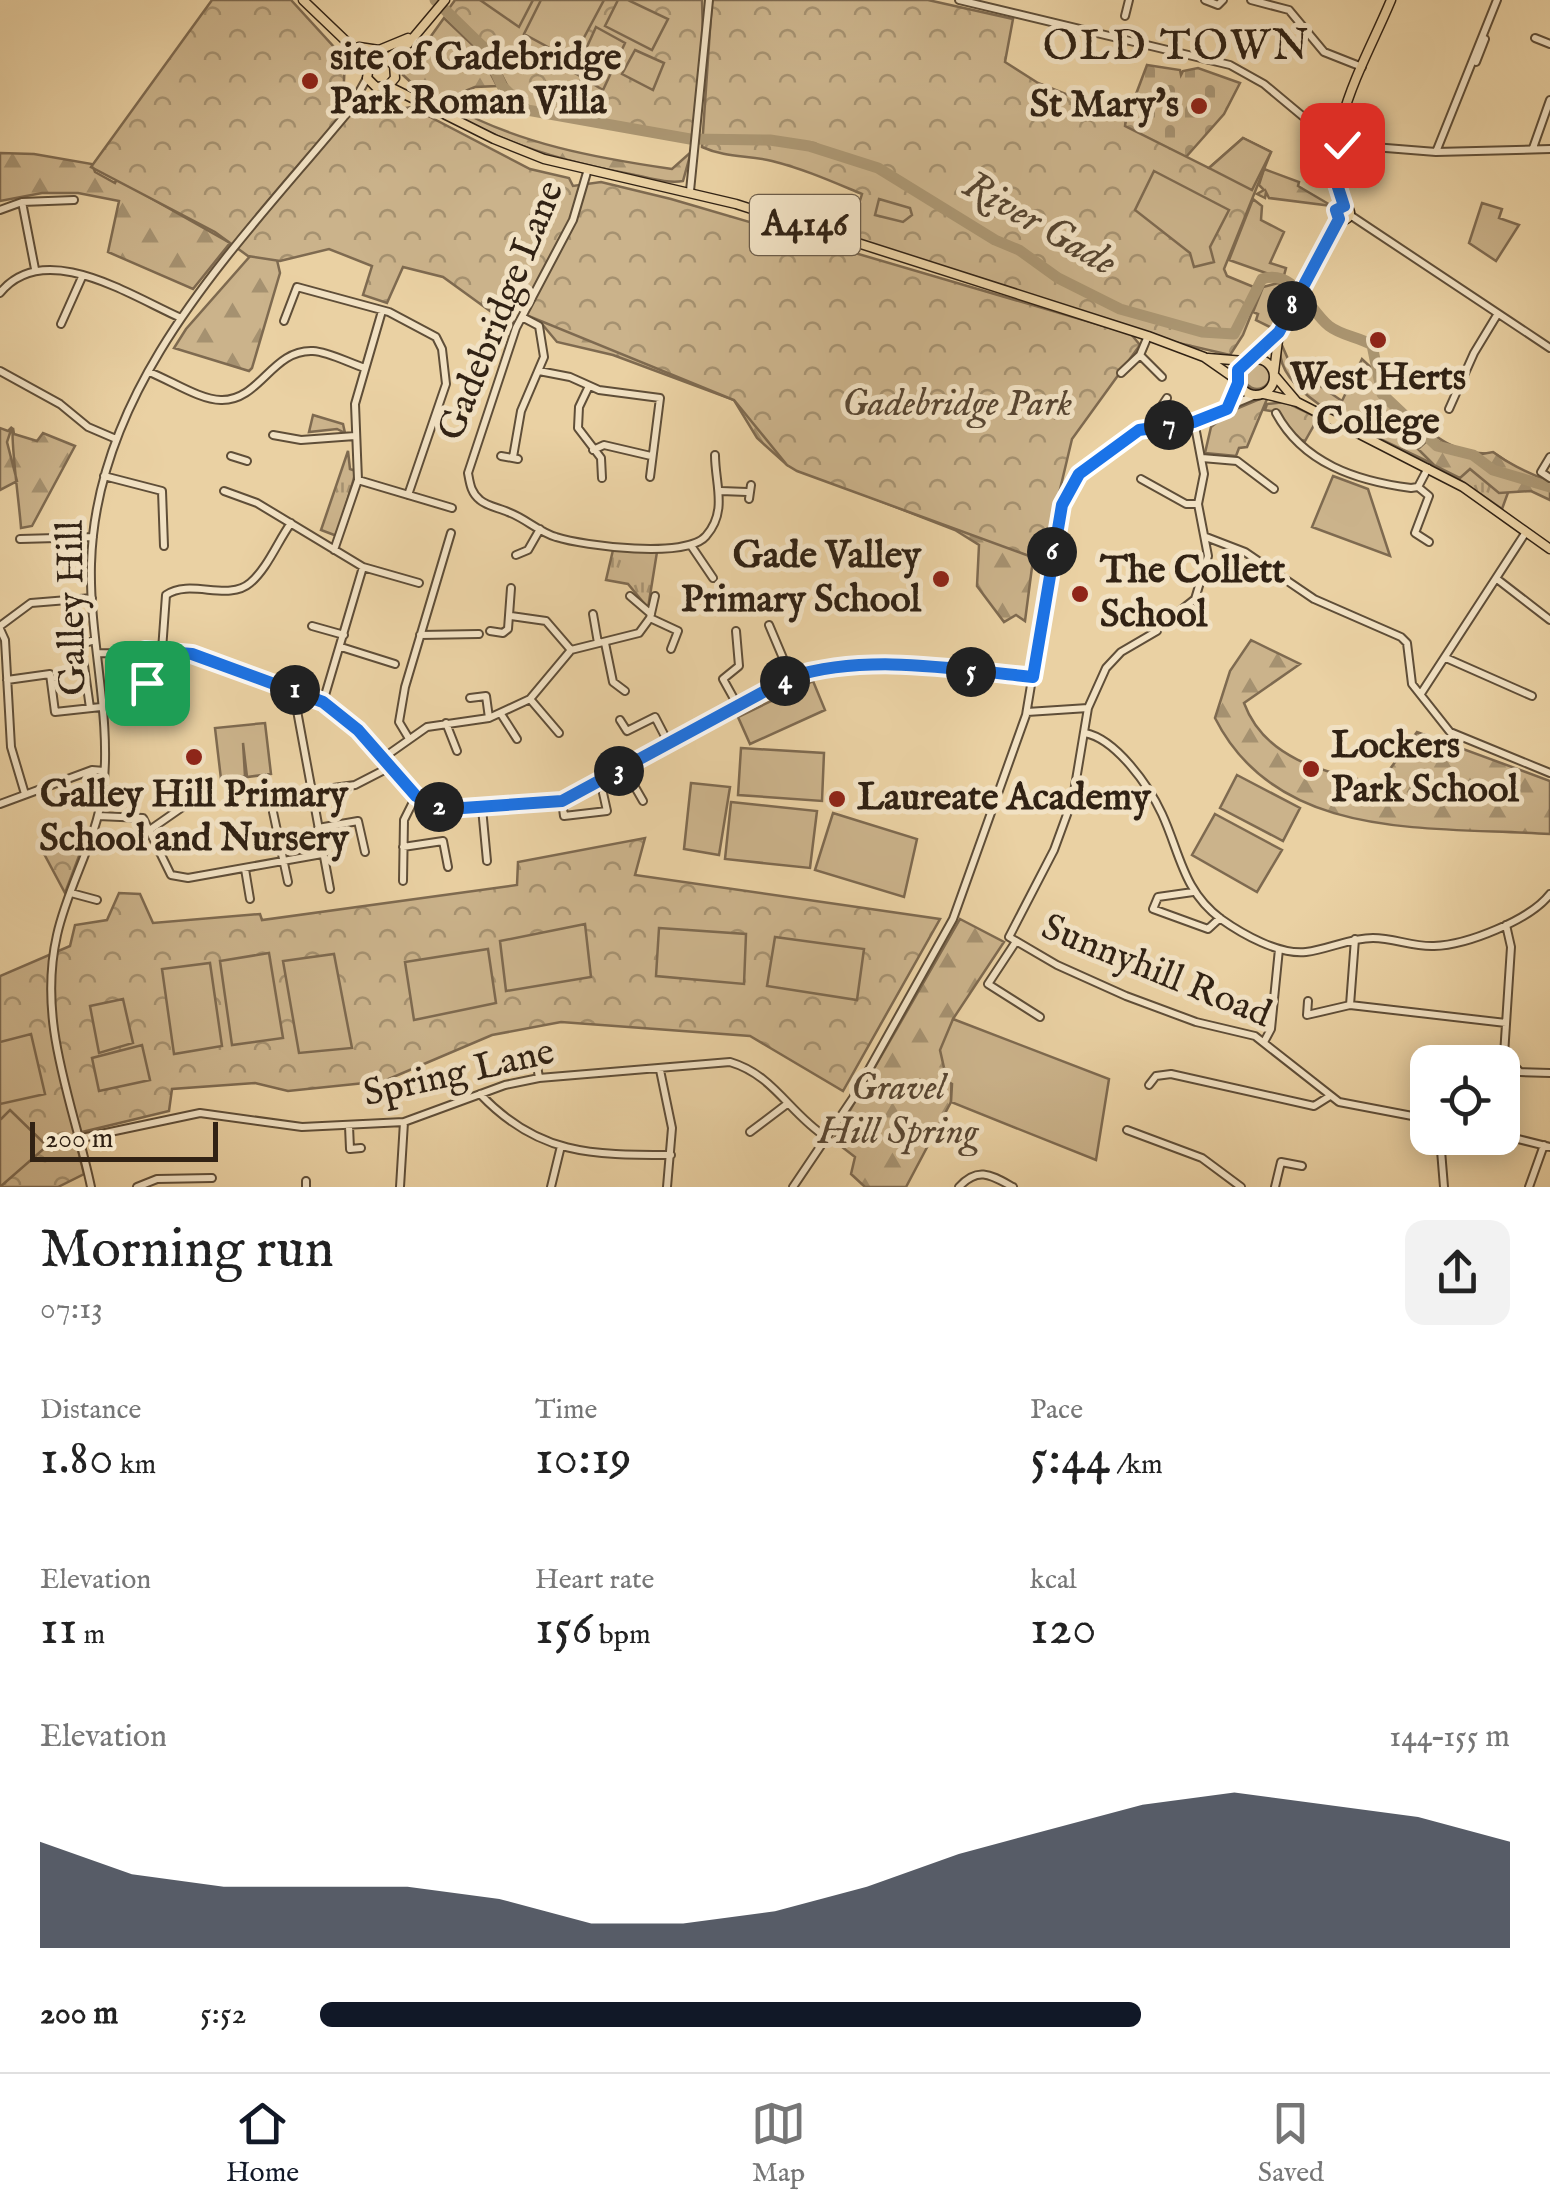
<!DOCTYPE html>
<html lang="en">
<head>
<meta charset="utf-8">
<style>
  :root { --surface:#fff; --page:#f2f2f2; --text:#222; --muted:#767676; --line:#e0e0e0; --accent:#111827 }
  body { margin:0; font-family:"IM FELL English",serif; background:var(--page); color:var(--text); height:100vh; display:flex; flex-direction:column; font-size:38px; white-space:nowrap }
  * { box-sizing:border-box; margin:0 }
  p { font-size:32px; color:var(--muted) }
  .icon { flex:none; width:55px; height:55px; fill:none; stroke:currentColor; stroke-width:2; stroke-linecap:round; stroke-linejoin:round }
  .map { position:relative; height:1187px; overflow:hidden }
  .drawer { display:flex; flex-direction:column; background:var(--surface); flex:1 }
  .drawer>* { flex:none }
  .buttons { position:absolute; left:1410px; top:1045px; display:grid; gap:20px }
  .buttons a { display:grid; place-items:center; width:110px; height:110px; border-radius:20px; background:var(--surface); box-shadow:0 5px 25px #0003; font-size:50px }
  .scale { position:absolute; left:30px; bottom:25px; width:188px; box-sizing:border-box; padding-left:10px; border:5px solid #312214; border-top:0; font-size:28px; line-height:35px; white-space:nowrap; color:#312214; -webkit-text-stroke:8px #f1e1c3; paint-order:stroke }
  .pin { position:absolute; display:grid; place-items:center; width:85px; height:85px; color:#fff; margin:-42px; border-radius:20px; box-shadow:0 5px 15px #0006 }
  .km { position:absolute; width:50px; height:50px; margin:-25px; border-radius:50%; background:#222; color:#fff; font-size:28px; line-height:50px; text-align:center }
  .round { display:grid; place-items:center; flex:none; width:105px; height:105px; border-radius:20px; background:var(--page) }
  .overview { display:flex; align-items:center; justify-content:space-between; height:170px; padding:0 40px }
  h1 { font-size:55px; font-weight:600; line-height:75px }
  .stats { display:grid; grid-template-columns:repeat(3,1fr); gap:15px; height:170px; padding:10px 40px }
  .stats div { display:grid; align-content:center }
  .stats b { font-size:50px; font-weight:600 }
  .stats small { font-size:28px; font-weight:400 }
  .stats p { font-size:28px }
  .chart { height:280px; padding:20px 40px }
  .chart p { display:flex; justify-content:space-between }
  .chart svg { width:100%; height:180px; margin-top:10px; fill:var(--accent); opacity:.7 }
  ul { padding:0 40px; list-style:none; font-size:32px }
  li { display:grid; grid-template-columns:160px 120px 1fr; align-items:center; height:75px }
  li i { height:25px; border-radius:12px; background:var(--accent) }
  .menu { display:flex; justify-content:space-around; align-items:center; height:140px; border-top:2px solid var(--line); background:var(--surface); font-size:28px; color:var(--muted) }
  .menu a { display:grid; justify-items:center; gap:5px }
  .menu .selected { color:var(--accent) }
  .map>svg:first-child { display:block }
  .grass { fill:url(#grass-tufts); stroke:#7e6a50; stroke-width:2.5 }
  .forest { fill:url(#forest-firs); stroke:#7e6a50; stroke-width:2.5 }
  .cemetery { fill:url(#cemetery-stones); stroke:#7e6a50; stroke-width:2.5 }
  .park { fill:url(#park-crowns); stroke:#7e6a50; stroke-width:2.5 }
  .garden { fill:#cbb38b; stroke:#7e6a50; stroke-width:2.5 }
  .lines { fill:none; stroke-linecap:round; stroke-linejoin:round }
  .river { stroke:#ab9672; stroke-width:11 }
  .minor-casing { stroke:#5f4e38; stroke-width:10 }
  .major-casing { stroke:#312214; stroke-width:11 }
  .minor { stroke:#f1e1c3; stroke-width:6 }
  .major { stroke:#ead1a3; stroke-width:8 }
  .route-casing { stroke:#fff; stroke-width:20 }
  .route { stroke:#1a73e8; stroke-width:12 }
  .poi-dot { fill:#8f2418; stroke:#f1e1c3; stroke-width:4 }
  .labels { text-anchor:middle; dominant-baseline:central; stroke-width:10; stroke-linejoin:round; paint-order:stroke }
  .shield { fill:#f1e1c3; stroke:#6b5b48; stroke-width:2.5 }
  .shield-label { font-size:35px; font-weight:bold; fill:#312214 }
  .poi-label { font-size:38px; font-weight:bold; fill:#312214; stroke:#f1e1c3; text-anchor:start }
  .street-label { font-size:38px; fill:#312214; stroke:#f1e1c3 }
  .park-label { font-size:38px; font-style:italic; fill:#584632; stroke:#f1e1c3 }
  .water-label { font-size:40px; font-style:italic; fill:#564530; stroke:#f1e1c3 }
  .quarter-label { font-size:42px; letter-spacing:2.5px; fill:#312214; stroke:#f1e1c3 }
</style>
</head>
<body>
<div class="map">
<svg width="1550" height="1187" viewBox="0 0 1550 1187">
  <defs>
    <pattern id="grass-tufts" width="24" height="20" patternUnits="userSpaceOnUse" patternTransform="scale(2.5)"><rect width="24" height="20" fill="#cbb38b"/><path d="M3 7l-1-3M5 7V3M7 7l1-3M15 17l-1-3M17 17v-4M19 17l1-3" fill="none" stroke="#a59170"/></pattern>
    <pattern id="forest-firs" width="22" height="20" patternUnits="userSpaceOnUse" patternTransform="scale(2.5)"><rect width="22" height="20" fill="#cbb38b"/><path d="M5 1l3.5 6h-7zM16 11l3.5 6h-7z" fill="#a59170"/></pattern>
    <pattern id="cemetery-stones" width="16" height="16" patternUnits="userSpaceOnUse" patternTransform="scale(2.5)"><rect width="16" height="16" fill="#cbb38b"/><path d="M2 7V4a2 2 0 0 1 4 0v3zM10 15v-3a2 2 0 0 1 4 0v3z" fill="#a59170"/></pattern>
    <pattern id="park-crowns" width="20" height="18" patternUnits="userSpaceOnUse" patternTransform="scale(2.5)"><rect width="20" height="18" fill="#cbb38b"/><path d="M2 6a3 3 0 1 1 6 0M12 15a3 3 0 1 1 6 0" fill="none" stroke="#a59170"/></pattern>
  </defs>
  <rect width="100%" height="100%" fill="#ead1a3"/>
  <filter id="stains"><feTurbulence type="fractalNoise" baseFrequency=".002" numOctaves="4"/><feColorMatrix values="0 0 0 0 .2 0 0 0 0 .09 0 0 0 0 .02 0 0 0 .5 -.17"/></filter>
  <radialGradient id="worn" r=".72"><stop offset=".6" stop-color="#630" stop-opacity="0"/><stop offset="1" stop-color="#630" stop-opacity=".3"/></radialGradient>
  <path class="grass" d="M1281,343l10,23 51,35 20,-42 30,28 -4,10c33,26 61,61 106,56l23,15 -15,41c-19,-13 -38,-27 -58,-39 -41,-24 -177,-70 -163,-127z
    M1244 376a13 13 0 1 1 26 0a13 13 0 1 1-26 0Z
    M313,415l30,9 2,9 -8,-4 -28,3z
    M348,451l2,18 6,2 -19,65 -16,-6z
    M613,550l44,2 -9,56 -20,-24 -22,-4z"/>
  <path class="forest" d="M444,18l35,33 18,35 -22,1 -22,9 -2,10c68,38 145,52 221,63l19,-17 -8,29c-16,3 -36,-4 -53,-7 -80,-15 -168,-41 -227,-99z
    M0,153l34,1 58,10 3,8 20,11 2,-4 113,64 -37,46 -85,-37 11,-51 -41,-8h-36l-42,8z
    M1264,169l35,13 -1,4 34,20 -63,-8 -3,-6 -1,6 -8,-4 7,-4 -5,-5z
    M252,254l25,6 3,13 -28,95 -3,3 -75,-23 12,-19z
    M1278,283l13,6 -19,39 -16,-8 2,-6 -5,-2 10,-25z
    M532,312l87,25 415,215 -9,69 -9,-6 -12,7 -27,-36 2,-41 -24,-15 -168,-65 -30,-27 -23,-38 -121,-45 -56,-13z
    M12,427l-5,15 10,39 -17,9v-62l8,3z
    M13,428l1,6 23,7 6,-8 32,13 -43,80 -11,2c-1,-18 -11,-90 -8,-100z
    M1430,438l41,18 22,-4c20,15 37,21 57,30v18l-19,-9 -32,2 -29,-24 -10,9 -26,-13 -16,-16z
    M1251,640l49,24 -56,39c21,57 81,69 135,81l38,-52 133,49v53c-119,-8 -272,9 -335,-116l15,-47z
    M960,919l44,23 -51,77 -2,83 -45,85h-41l-14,-13 4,-17 -22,-17z"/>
  <path class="cemetery" d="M1147,65l33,5 1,5 2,-4 15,-3 42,15 -16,31 -38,43 -62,-31z"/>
  <path class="park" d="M212,0h79l54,59 -2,43 14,15 54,-10 119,62 39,9 4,8 28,-4 70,17 460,135 9,11 -68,94 -29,122 -246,-90 -10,-6 -53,-65 -208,-85 2,-12 -12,-5 -4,29 -69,-50 -40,-10 -16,36 -24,-8 9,-29 -43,-17 -49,12 -32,-5 -33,-24 -124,-65z
    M455,0h247l1,38 -11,100 -161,-29 -20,-16 -25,-49 -38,-33 -3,3z
    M712,0h216l85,19 -8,43 33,21 88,35 -1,8 84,42 34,-30 28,14 -47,117 3,7 34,14 -18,45 -13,20 -82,-19 -287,-91 -7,-25 8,-26c-29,-12 -58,-25 -90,-33 -24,-6 -46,-3 -70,-14z
    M1262,398l5,1 -20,48 -8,1 -3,8 -31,-3 6,-26 20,-16z
    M1285,402l33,16 -13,23 -14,-4 -14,-25 -12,-2 2,-6z
    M87,835l-22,58 -23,-43z
    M645,838l-10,37 305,44 -97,172 -93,-55 -189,-14 -69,13 -108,46 -96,10 -33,-8 -83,6 -3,22 -95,23 10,40 -26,13h-58v-211l70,-30 5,-21 32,-5 12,-27 21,1 13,29 107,-9 2,6 255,-35 1,-23z"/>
  <path class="garden" d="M480,0h53l-14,27z
    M541,0h63l-32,60 -48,-26z
    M618,0h10l40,19 -16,31 -47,-24z
    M596,27l29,16 -22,47 -28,-17z
    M635,50l29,13 -11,27 -31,-16z
    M1243,138l28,14 -19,38 -43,-22z
    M1154,171l75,39 -19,37 4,15 -20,5 -4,-14 -55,-43z
    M879,199l31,9 2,7 -9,7 -28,-7z
    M1253,199l9,7 -1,14 23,12 -14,31 16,5 -3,11 -54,-19z
    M1482,203l20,6 -3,9 20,7 -23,36 -27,-18z
    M1333,476l35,13 22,67 -78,-29z
    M813,681l12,29 -75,34 -12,-27z
    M265,723l6,51 -24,3 -4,-34 2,33 -24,3 -6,-51z
    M741,748l83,5 -2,48 -84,-6z
    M1237,775l63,33 -17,33 -63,-33z
    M691,783l39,4 -11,68 -35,-6z
    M731,802l86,9 -7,57 -85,-9z
    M833,813l84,26 -13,58 -89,-27z
    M1215,814l67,36 -25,42 -65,-37z
    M585,924l6,53 -85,14 -6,-50z
    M659,928l87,6 -2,50 -88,-8z
    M775,937l89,12 -7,51 -90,-14z
    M488,949l8,54 -82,17 -9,-58z
    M269,953l14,85 -51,7 -12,-84z
    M334,954l18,94 -53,5 -16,-92z
    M210,963l12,83 -48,8 -12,-85z
    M123,999l10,44 -34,10 -9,-47z
    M953,1019l156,60 -13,81 -145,-58 1,-18 -5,-3 -7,-31z
    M31,1034l14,60 -45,10v-62z
    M142,1045l8,35 -51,11 -7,-33z
    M10,1110l37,36 -47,41v-67z"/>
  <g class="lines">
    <path class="river" d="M435,0l50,49 17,37 25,24 163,29 80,1 39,6 69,22 117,72 24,10 39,28 62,31 82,23 32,2 28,-55c32,-11 47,31 67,47 13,10 30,11 43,19l10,49 55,52 36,9 20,15 57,17"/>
    <defs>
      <path id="minor" d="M959,0l271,65 34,19 72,60 100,8 114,-3
        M1205,0l13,5 5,-5
        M1251,0l38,10 35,42 38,15
        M1125,16l4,-16
        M1535,38l15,6
        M1476,62l9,-23
        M1533,148l17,-48
        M1436,152l61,-152
        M588,169l-15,51 -57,108 -48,145c2,11 3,20 12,27 7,6 19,8 28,12 17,6 31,20 48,25 28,9 131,22 150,-1 22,-25 9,-52 9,-81
        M690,191l19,-191
        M22,202l13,67
        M0,210l22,-8 52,-2
        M1350,215l200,133
        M0,293c44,-55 131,3 181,25
        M284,321l13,-34 92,25 47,25 6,12 4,35 -38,111
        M61,324l21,-47
        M1148,336l-8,19 22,22
        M0,371l60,33 28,23 28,12
        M539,371l31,6 29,13 61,8 -10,79
        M149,372c21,8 51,28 72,28 39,1 51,-51 92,-49 16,1 36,12 52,17
        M1121,373l19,-18
        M589,386l-10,21 -1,21 23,30 1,20
        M1228,408l10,-25
        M1449,409l25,-56 23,-38
        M1276,413c27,50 80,68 135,75l7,-1 10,-19
        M1165,425l-4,-18 6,-9
        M273,435l28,5 54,-4
        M593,450l11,-5 47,11
        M231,456l16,5
        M501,456l17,3
        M513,457l8,-46 23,-54 -5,-31 -17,-9
        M1550,457l-9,15 9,6
        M1202,458l35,3 37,28
        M104,476l58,15 2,55
        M1141,479l45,25h12
        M358,480l94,28
        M1418,487l11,9 -14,37 14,9
        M224,491l33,12 106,64 56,16
        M721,491l26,1
        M749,499l2,-14
        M1206,537l39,15 69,47 87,38 6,6 5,41 38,48 100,41
        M20,539l73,-2
        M692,547l21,31
        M334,550l24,-70 -3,-76 27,-93
        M516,555l12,-5 12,-21
        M1497,579l53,41
        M630,596l21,18
        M593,614l5,29
        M511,616l35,5 25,29
        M650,618l28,13 -7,18
        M1171,618l24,-19 13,-43 -10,-52 6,-30 -10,-53
        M769,625l22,52
        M0,626l31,-23 61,-5
        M312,626l32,9
        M0,629l5,11 6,107 14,47
        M490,631l13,2 5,-4 3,-41
        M736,631l3,35 -16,13 15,27
        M1157,631l-36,21 -15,16 -18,40 -15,90 -19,52 -45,87 48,28 69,31 70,26 59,14 84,66 89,17
        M420,635l59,-1
        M605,643l8,39 12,9
        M341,647l54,17
        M162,650l4,-55c24,-17 62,7 84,-12 17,-14 28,-42 41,-60
        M97,653l95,1 101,35 30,13 36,28 57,66 33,13 113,-8 229,-124 58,-14 184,14
        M1446,658l86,38
        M7,680l43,-6 5,38 46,-5
        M131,684l16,-1 -2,-32
        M293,689l37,200
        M1422,692l104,-160
        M470,698l16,-2 3,22
        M530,699l29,34
        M323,702l40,-135
        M90,708l-9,-64 14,-4
        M1027,712l61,-4
        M501,714l16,25
        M620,720l7,11 28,-14 14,27
        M446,723l11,28
        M1085,733c31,6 64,53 77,81 18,39 21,77 59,105 21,15 58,36 85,33 23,-3 44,-14 67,-14 21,0 40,9 61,8 33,-1 96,-26 116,-52
        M408,737l-9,-15 6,-35 46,-154
        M383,758l44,-31 62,-9 41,-19 41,-49 68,-17 11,-15 5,-22
        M624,768l19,33
        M312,791l43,-6 35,-18
        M562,801l2,15 43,-5 -4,-18
        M0,804l92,-34 12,1
        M482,808l5,53
        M273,812l15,70
        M98,816l45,2 28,57 17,3 134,-24
        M318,828l40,-7 7,31
        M151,829l33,-23
        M403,847l40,-6 5,26
        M245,869l5,30
        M403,881l1,-61 12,-24
        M1193,892l-35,5 -5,12 55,20 12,-11
        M71,893l26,7
        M1506,925l5,22 -7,108 16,17 30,1
        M1015,943l-27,41 52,33
        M1308,1001l-1,14 43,-10 156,18
        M1350,1005l5,-66
        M1264,1042l7,-13 8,-80
        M528,1059h8l3,19
        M660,1070l12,58 -5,59
        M1149,1085l7,-9 15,-2 143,32 16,-10
        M480,1094c58,61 111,61 191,61
        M349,1126l1,23 11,-1
        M1127,1130l75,28 39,29
        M750,1132l37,-28
        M1502,1135l48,12
        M1440,1138l4,49
        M77,1139l123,-26 102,14 102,-5 101,-37 34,-7 191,-16c44,13 59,51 96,75
        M306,1181v6
        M91,1187c-18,-85 -54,-164 -34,-252 11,-50 39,-93 46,-144 9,-76 -14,-151 -12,-227 5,-182 148,-320 257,-452l19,-34
        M137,1187l20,-8 55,-1
        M400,1187l4,-65
        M551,1187l10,-41
        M793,1187l60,-89 100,-179 73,-204 35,-210 18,-31 60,-44 55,-9 64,-27
        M959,1187c19,-21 32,-12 54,0
        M1275,1187l6,-25 21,4
        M1529,1187l15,-42"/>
      <path id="major" d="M303,0l47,45 25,14
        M359,47l20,3 29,-12
        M386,59l8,6 1,13 -7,8 -12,1 -9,-9 3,-16 16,-3 22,-15 37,-44
        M388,86l106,53 50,20 192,45 412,132 56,21 33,23
        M1336 213a7 7 0 1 1 14 0a7 7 0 1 1-14 0Z
        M1344,206c-28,-67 22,-145 47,-206
        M1208,358l36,3
        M1238 377a18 18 0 1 1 36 0a18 18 0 1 1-36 0Z
        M1248,359l27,-23
        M1274,372l5,-40 60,-113
        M1275,376l22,26
        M1264,394l33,8 166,85 87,62"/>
    </defs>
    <use href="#minor" class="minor-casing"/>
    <use href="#major" class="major-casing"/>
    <use href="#minor" class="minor"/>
    <use href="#major" class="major"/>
  </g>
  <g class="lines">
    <defs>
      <path id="route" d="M147,683l-2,-33 47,4 131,48 35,28 58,66 32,13 114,-8 229,-124c77,-24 163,-8 242,0l29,-172 17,-31 60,-44 55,-8 33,-13 11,-26v-13l41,-38 60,-113 -3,-9 8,-4 -9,-28 1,-34 6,1"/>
    </defs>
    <use href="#route" class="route-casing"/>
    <use href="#route" class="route"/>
  </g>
  <g class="poi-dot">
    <circle cx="310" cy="81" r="10"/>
    <circle cx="1199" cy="106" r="10"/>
    <circle cx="1378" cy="340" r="10"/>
    <circle cx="941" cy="579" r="10"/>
    <circle cx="1080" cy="594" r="10"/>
    <circle cx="194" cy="757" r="10"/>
    <circle cx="1311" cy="769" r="10"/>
    <circle cx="837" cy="799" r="10"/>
  </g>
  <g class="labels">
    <rect class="shield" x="750" y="195" width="110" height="60" rx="8"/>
    <g class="shield-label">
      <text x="805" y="225">A4146</text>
    </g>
    <g class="poi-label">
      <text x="330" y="59">site of Gadebridge<tspan x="330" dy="44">Park Roman Villa</tspan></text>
      <text x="1179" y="106" text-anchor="end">St Mary's</text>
      <text x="1378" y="379" text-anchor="middle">West Herts<tspan x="1378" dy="44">College</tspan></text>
      <text x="921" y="557" text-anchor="end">Gade Valley<tspan x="921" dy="44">Primary School</tspan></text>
      <text x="1100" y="572">The Collett<tspan x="1100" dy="44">School</tspan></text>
      <text x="1331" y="747">Lockers<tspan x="1331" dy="44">Park School</tspan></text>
      <text x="194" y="796" text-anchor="middle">Galley Hill Primary<tspan x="194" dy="44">School and Nursery</tspan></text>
      <text x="857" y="799">Laureate Academy</text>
    </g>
    <g class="street-label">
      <text transform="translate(502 311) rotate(-68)">Gadebridge Lane</text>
      <text transform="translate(73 608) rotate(-91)">Galley Hill</text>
      <text transform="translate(1156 972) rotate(22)">Sunnyhill Road</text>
      <text transform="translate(459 1074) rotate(-13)">Spring Lane</text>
    </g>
    <g class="park-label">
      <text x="957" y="405">Gadebridge Park</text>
      <text x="898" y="1089">Gravel<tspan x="898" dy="44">Hill Spring</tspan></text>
    </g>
    <g class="water-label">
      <text transform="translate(1039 225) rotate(30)">River Gade</text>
    </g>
    <g class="quarter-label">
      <text x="1177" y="47">OLD TOWN</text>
    </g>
  </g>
  <rect width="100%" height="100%" filter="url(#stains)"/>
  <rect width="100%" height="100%" fill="url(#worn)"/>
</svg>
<div class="buttons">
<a><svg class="icon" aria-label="locate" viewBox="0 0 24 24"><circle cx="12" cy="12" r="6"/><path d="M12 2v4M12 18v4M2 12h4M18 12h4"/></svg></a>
</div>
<div class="scale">200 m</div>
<div class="pin" style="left:147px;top:683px;background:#1e9e55"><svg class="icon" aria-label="arrive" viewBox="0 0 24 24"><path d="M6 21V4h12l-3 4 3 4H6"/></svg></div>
<div class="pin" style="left:1342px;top:145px;background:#d93025"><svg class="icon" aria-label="check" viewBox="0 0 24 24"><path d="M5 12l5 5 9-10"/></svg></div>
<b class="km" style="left:295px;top:690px">1</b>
<b class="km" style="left:439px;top:807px">2</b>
<b class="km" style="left:619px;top:771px">3</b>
<b class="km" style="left:785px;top:681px">4</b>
<b class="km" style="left:971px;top:672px">5</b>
<b class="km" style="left:1052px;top:552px">6</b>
<b class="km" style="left:1169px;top:425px">7</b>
<b class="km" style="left:1292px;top:306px">8</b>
</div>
<section class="drawer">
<div class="overview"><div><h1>Morning run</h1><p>07:13</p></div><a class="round"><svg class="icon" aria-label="share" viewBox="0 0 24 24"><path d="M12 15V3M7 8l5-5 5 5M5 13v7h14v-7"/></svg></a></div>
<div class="stats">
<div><p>Distance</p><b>1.80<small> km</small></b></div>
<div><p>Time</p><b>10:19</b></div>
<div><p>Pace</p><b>5:44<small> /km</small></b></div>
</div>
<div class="stats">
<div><p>Elevation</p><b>11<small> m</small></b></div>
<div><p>Heart rate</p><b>156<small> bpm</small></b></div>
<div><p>kcal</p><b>120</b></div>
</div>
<div class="chart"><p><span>Elevation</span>144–155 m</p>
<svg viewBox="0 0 160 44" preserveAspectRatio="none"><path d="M0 44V18L10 26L20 29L30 29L40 29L50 32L60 38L70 38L80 35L90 29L100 21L110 15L120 9L130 6L140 9L150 12L160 18V44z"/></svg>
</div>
<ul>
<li><b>200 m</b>5:52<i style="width:69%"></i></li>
</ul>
</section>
<nav class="menu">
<a class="selected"><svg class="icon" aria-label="home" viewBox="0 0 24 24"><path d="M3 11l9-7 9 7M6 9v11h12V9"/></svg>Home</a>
<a><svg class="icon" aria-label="map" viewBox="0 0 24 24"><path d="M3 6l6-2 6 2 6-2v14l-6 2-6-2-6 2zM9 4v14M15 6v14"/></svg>Map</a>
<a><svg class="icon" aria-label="saved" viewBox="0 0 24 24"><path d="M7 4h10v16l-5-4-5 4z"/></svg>Saved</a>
</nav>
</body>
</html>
